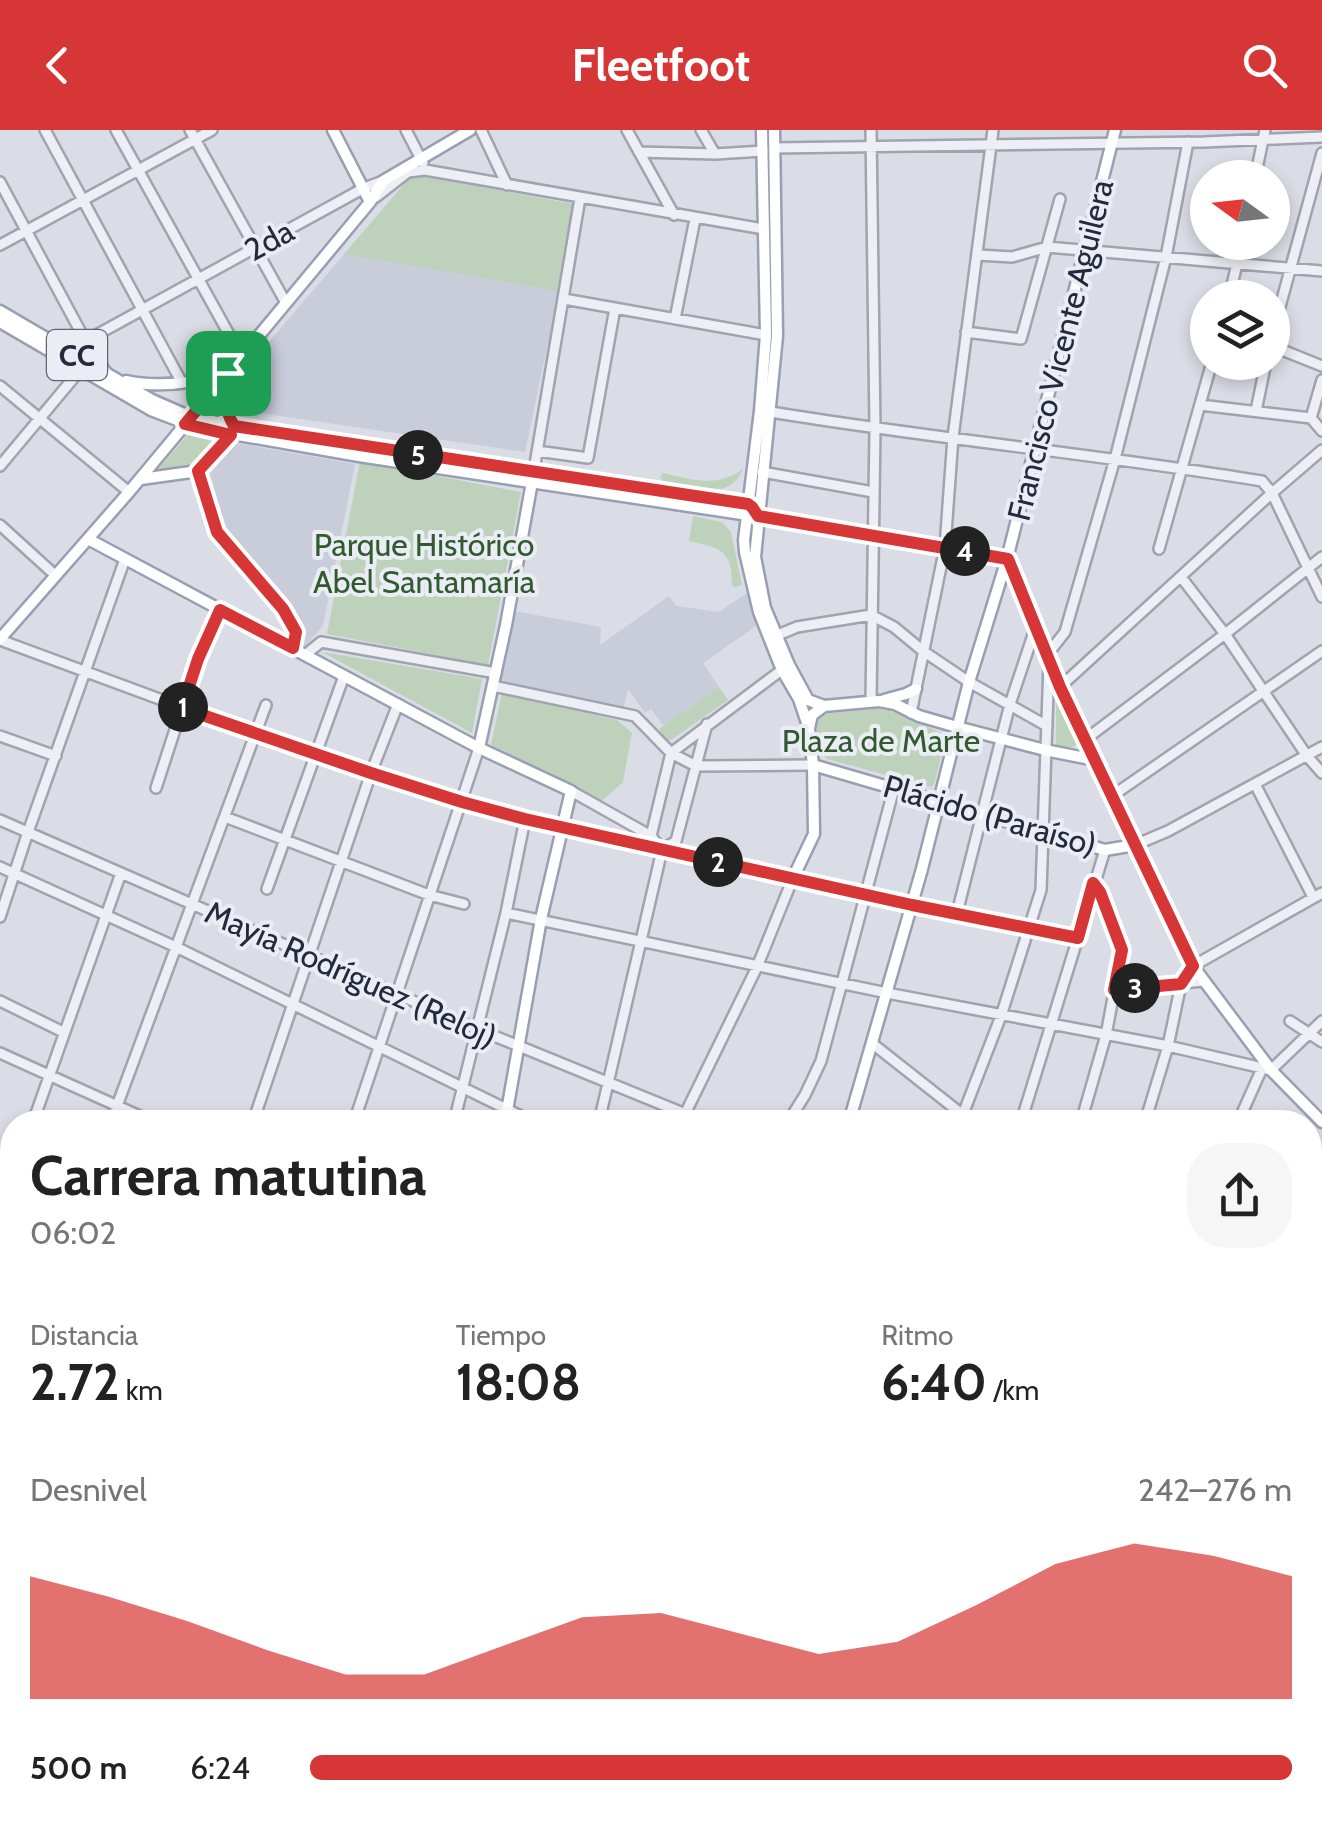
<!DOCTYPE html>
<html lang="es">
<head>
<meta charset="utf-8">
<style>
  :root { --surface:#fff; --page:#f6f6f6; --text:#222; --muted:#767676; --accent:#d63635 }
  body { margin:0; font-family:Cabin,sans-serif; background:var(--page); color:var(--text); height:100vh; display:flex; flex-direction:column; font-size:38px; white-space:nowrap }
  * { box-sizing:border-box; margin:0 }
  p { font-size:32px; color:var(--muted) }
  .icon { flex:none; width:55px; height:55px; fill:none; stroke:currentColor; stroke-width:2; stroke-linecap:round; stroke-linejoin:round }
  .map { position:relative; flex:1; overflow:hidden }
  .side { position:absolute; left:0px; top:980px; width:1322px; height:718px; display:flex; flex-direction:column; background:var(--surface); border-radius:40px 40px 0 0; box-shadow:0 5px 15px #0003 }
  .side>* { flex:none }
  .needle { width:65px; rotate:285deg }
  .buttons { position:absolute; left:1190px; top:30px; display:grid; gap:20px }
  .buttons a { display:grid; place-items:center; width:100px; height:100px; border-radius:50%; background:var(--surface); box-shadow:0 5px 15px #0003; font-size:50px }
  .pin { position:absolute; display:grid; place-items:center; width:85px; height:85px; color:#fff; margin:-42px; border-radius:20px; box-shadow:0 5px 15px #0006 }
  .km { position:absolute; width:50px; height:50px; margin:-25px; border-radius:50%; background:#222; color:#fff; font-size:28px; line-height:50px; text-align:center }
  .round { display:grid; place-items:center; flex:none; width:105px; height:105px; border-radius:40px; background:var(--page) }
  .overview { display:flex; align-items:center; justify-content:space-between; height:170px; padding:0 30px }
  h1 { font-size:55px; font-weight:800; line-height:75px }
  .stats { display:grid; grid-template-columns:repeat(3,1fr); gap:15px; height:170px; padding:10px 30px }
  .stats div { display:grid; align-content:center }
  .stats b { font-size:50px; font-weight:800 }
  .stats small { font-size:28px; font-weight:400 }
  .stats p { font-size:28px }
  .chart { height:280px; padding:20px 30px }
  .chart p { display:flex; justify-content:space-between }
  .chart svg { width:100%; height:180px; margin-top:10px; fill:var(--accent); opacity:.7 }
  ul { padding:0 30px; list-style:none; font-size:32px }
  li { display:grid; grid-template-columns:160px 120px 1fr; align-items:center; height:75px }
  li i { height:25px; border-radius:12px; background:var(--accent) }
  header { display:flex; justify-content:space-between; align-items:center; height:130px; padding:0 30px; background:var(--accent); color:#fff; font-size:45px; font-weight:800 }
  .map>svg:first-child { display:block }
  .built { fill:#c9ccd9 }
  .green { fill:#bdd1bb }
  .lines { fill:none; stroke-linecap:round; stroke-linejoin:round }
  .minor-casing { stroke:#a0a3b0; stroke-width:14 }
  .major-casing { stroke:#999fb3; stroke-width:15 }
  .minor { stroke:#eeeff5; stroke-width:9 }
  .major { stroke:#fff; stroke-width:10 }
  .route-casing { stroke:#fff; stroke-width:20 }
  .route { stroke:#d63635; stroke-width:12 }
  .labels { text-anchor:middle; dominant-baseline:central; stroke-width:8; stroke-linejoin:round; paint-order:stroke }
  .shield { fill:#eaedf4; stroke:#5f6474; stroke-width:2.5 }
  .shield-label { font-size:30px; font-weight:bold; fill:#24293d }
  .street-label { font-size:32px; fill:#24293d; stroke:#eaedf4 }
  .park-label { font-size:32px; fill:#325a30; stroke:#eaedf4 }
</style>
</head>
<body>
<header><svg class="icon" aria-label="back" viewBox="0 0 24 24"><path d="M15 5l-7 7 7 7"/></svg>Fleetfoot<svg class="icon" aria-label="search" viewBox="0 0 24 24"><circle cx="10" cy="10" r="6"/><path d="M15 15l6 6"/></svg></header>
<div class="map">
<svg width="1322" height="1697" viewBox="0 0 1322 1697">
  <rect width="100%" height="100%" fill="#dbdde6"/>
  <path class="built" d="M412,45l162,29 -15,87 -34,161 -279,-41 10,-54z
    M230,312l125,22 -32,162 -20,22 -6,-3 3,-16 -16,-25 -64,-73 -16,-57z
    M747,463l12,31 -56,39 16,24 -55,39 -13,-17 -6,4 -17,-24 -5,21 -123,-25 14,-74 87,16 -1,18 69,-49 7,10 43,6z
    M1310,1080l12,4v85l-12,8z"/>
  <path class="green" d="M412,45l162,29 -15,87 -215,-37z
    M191,301l30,6 -26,33 -41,4z
    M360,331l161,31 -33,173 -161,-31z
    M743,339c-13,33 -51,19 -79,13l-4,-5 3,-4c29,7 54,15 80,-4z
    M693,386l29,6 9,10 11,53 -7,2 -3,-2c0,-36 -12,-37 -43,-44z
    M322,522l160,27 -10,54z
    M719,557l9,13 -60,42 -9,-13z
    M502,563l115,27 15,13 -9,49 -21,19 -111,-56z
    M1056,563l25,49 -13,7 -12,-2z
    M885,578l57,25 3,8 -11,43 -3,3 -104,-28c-10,-10 -14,-33 -6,-45z"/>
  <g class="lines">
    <defs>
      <path id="minor" d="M45,0l137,253
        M116,0l125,226
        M190,0l96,173
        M406,0l17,33
        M481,0l26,55
        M627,0l47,85
        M701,0l14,24
        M871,0l4,299 -4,272
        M774,18l430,-6 118,-5
        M639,22l76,2 48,-3
        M1255,48l10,-48
        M0,52l85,158 21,32
        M376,67l32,-25 17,-2 339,59
        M0,115l212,-115
        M978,125l34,2 35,-10 275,24
        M1229,168l13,-56
        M564,169l202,36
        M675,189l20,-100
        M966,202l55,7 39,-140
        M1272,206l50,-183
        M1272,216l50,20
        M69,220l295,-162 19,-7
        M0,256l129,106
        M1200,275l111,13 11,13
        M1256,281l10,-49
        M771,282c163,27 327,42 491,69l10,12 50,104
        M1311,288l11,-38
        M537,321l51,7 27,-150
        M0,336l81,-97
        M198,341l19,61 66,77 13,23 -3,16
        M762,342l111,20
        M533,346l47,-278
        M0,395l55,50
        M1159,419l53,-187
        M1181,447l44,57 82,122 15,17
        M773,507l24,-10 74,-12 23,12 29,24 46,31 78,44
        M0,510l254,94 62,18 55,21 91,29 99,25
        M305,525l16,-13 175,31
        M1047,525l18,-23 50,-173 51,-202 22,-115
        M493,556l142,30 36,37 25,13 117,-1
        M1060,557l212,-194 50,-43
        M911,583l34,-166 8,-110 40,-307
        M0,606l56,20
        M1086,609l139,-105 97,-77
        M1255,654l58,113
        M156,658l42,-129 22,-49
        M571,661l80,45 11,14
        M1112,666l210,-145
        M225,687l204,78 35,9
        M0,690l477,209 228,93
        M637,715l14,-9 20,-83 116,-87
        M1135,715l33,-14 154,-84
        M0,737l176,80 357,175
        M267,759l77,-213
        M506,783l381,80 281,53 103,24 51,-49
        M957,783l53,-209 25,-75
        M0,787l28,-85 97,-273
        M1115,860l88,-9
        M0,871l63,31
        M1290,891l32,21
        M873,914l90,71 29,7
        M0,923l153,69
        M685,984l72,-147 36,-89 119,27 166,33
        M33,992l88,-249
        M111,992l155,-417
        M253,992l118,-349 27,-69
        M354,992l125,-374
        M454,992l52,-209 19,-94
        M599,992l63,-272 14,-9 31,-117
        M788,992l17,-27 16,-34 73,-273
        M960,992l41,-106 40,-126 8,-226
        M1021,992l84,-272
        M1081,992l25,-87 16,-85 -22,-57 -7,-10
        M1145,992l23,-76 13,-62 12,-18 129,-73
        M1238,992l26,-58
        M1310,1076l12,4
        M0,1085l12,-36
        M0,1164l12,4
        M0,1198l12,4
        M1310,1226l12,-38
        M1310,1235l12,5
        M0,1299l12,-36
        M0,1318l12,4
        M1310,1330l12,3
        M0,1389l12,5
        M1310,1389l12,5
        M0,1478l12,6
        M1310,1509l12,-22
        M0,1536l12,6
        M1310,1577l12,5
        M0,1592l12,6
        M1310,1661l12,5
        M0,1673l12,-32
        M179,1685l21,12
        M441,1685l18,12
        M985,1685l39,12
        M1187,1685l37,12
        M0,1694l7,3
        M109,1697l4,-12
        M255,1697l7,-12
        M382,1697l9,-12
        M494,1697l5,-12
        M558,1697l3,-12
        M721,1697l4,-12
        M805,1697l3,-12
        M897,1697l3,-12
        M967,1697l4,-12
        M1062,1697l4,-12
        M1144,1697l4,-12
        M1246,1697l4,-12"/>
      <path id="major" d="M333,0l37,72
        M774,0l3,206 -22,221 10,51 24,57 19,35 16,6
        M0,181l152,89 39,17 89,17 469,71
        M0,192l151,88 47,18 161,28 514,78 134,25
        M126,251c33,7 69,2 102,-8 -3,20 -5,35 7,53
        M141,349l57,-8 33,-36
        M88,409l391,209 92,43 -30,128 -36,203
        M1008,430l52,127 133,279 78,104 51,52
        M0,509l129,-147 241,-290 13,-21 87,-51
        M884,570l22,-6 10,-5
        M809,598l3,-13 12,-9 55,-5 16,3 24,12 38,11 88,23 50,10
        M479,618l27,-123 26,-143
        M813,635l292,85 30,-5
        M561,697l232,51 21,-44 -1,-69 -4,-36 -10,-30 -17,-29 -23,-58 -14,-60 -1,-12 16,-129 6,-76 -4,-205
        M849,992l73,-253 47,-187 38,-123 108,-429
        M339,1697l9,-12
        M637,1697l5,-12"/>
    </defs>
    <use href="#minor" class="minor-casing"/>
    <use href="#major" class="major-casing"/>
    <use href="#minor" class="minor"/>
    <use href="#major" class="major"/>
  </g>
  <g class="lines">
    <defs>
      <path id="route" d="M228,243c-3,20 -5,35 6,53l514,78 4,3 6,9 250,43 52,128 133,279 -12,18 -67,6 8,-40 -22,-58 -7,-9 -15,55 -166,-33 -387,-86 -63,-17 -91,-29 -189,-65 16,-49 22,-49 73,38 3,-16 -13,-23 -66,-77 -19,-61 33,-36 -46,-11z"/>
    </defs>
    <use href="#route" class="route-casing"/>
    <use href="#route" class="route"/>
  </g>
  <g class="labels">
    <rect class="shield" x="47" y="200" width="60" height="50" rx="8"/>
    <g class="shield-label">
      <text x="77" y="225">CC</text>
    </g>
    <g class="street-label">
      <text transform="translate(269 110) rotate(-29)">2da</text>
      <text transform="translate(1060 220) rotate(-76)">Francisco Vicente Aguilera</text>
      <text transform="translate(990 685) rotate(16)">Plácido (Paraíso)</text>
      <text transform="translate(351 844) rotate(24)">Mayía Rodríguez (Reloj)</text>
    </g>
    <g class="park-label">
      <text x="424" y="414">Parque Histórico<tspan x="424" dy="37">Abel Santamaría</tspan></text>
      <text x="881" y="610">Plaza de Marte</text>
    </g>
  </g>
</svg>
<div class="buttons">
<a><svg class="needle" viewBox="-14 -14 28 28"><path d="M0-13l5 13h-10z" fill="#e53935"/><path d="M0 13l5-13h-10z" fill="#767676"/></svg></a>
<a><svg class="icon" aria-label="layers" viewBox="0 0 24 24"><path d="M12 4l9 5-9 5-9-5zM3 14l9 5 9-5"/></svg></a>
</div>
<div class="pin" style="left:228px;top:243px;background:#1e9e55"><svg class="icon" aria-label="arrive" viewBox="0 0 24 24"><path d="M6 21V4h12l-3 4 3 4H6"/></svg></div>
<b class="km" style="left:183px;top:577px">1</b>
<b class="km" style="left:718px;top:732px">2</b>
<b class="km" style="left:1135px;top:858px">3</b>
<b class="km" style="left:965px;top:421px">4</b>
<b class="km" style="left:418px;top:325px">5</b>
<section class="side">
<div class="overview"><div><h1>Carrera matutina</h1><p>06:02</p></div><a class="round"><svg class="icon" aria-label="share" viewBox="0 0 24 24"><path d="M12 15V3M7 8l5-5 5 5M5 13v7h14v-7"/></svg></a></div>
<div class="stats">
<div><p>Distancia</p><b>2.72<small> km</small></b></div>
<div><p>Tiempo</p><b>18:08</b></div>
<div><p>Ritmo</p><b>6:40<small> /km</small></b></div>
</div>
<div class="chart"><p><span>Desnivel</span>242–276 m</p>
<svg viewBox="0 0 160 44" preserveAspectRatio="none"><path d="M0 44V14L10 19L20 25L30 32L40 38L50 38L60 31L70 24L80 23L90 28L100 33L110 30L120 21L130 11L140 6L150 9L160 14V44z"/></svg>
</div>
<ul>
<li><b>500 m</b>6:24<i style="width:100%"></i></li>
</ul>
</section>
</div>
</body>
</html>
